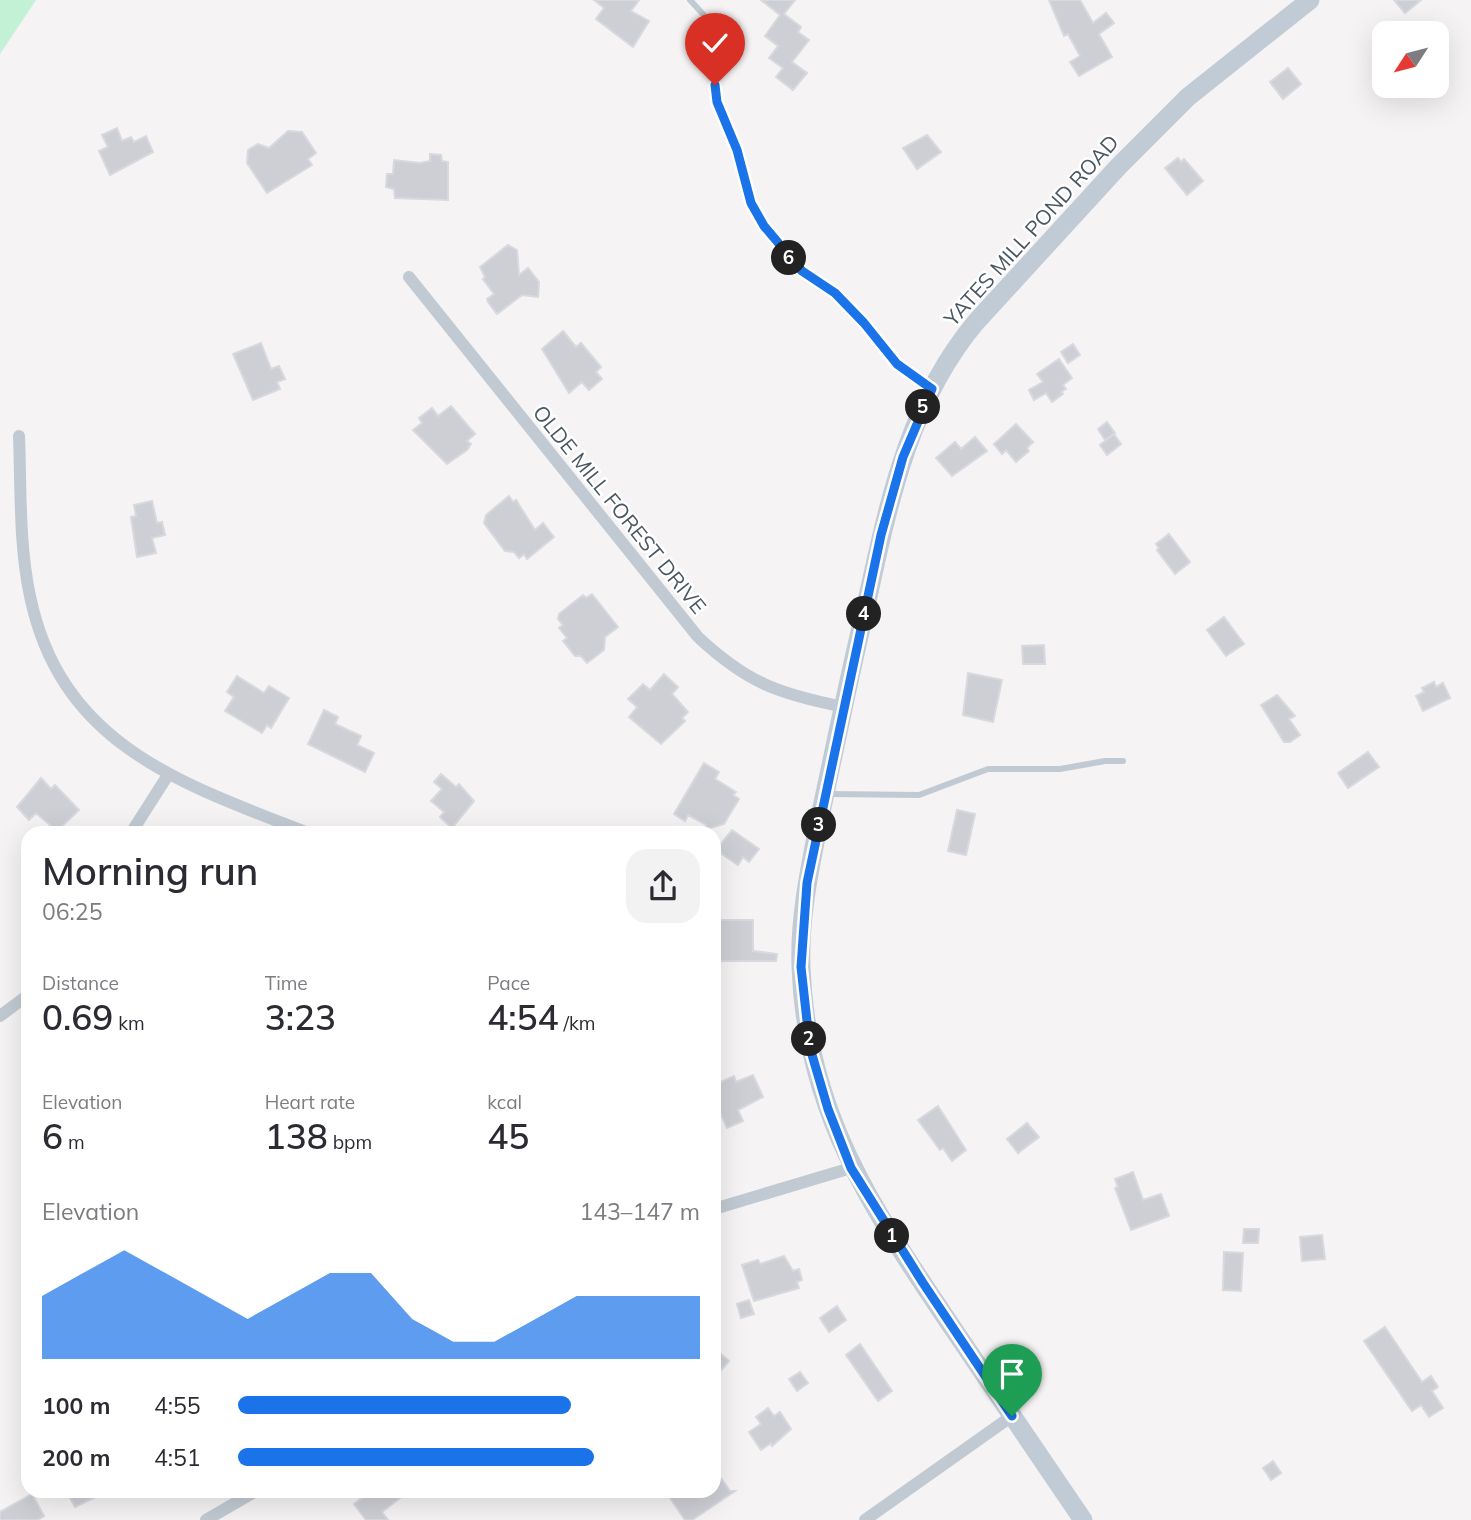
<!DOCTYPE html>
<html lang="en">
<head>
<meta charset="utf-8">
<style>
  :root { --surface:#fff; --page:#f2f2f3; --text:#2b2b33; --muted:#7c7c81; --accent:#1a73e8 }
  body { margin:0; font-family:Mulish,sans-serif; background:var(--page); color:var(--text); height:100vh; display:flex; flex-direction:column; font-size:26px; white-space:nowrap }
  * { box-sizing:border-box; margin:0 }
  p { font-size:23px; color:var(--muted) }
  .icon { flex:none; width:38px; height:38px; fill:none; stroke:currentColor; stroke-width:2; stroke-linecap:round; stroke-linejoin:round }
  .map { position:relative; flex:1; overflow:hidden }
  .details { position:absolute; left:21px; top:826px; width:700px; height:672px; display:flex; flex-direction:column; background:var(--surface); border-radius:21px; box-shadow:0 7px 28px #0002 }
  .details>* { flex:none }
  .needle { width:46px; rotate:234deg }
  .tools { position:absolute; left:1372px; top:21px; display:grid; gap:14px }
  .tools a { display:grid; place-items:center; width:77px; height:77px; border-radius:14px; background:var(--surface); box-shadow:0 7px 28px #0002; font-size:35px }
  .pin { position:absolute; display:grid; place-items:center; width:60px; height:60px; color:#fff; margin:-72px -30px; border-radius:50% 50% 50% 0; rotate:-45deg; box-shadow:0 0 7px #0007 }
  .pin .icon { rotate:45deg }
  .km { position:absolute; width:35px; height:35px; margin:-18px; border-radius:50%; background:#222; color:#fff; font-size:19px; line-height:35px; text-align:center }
  .round { display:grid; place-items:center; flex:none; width:74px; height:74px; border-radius:21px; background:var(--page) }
  .overview { display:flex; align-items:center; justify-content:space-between; height:119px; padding:0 21px }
  h1 { font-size:38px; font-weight:600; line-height:52px }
  .figures { display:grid; grid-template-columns:repeat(3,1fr); gap:10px; height:119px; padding:7px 21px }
  .figures div { display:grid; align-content:center }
  .figures b { font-size:35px; font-weight:600 }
  .figures small { font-size:19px; font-weight:400 }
  .figures p { font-size:19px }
  .chart { height:196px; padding:14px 21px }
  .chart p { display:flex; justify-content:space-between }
  .chart svg { width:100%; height:126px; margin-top:7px; fill:var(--accent); opacity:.7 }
  ul { padding:0 21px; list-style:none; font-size:23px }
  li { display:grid; grid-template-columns:112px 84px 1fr; align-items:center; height:52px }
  li i { height:18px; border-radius:9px; background:var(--accent) }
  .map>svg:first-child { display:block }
  .green { fill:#c3f1d5 }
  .building { fill:#cdcfd5; stroke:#d7d9de; stroke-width:2 }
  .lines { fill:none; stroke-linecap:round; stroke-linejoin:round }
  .lane { stroke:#c1cad2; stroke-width:6 }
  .street { stroke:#c1cad2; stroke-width:12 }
  .secondary { stroke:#c1cbd6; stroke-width:19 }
  .route-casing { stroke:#fff; stroke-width:14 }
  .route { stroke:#1a73e8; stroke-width:9 }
  .labels { text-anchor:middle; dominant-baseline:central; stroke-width:5; stroke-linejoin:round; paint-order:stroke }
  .street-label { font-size:21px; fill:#4a5661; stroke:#fff }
</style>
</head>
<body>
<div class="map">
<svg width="1471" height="1520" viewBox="0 0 1471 1520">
  <rect width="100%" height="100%" fill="#f5f3f3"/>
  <path class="green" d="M0,0h36l-36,54z"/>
  <path class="building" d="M594,0h45l-8,11 18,10 -16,26 -37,-28 8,-11z
    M761,0h34l-11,14 17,13 -3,5 11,8 -17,22 15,11 -14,17 -17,-13 7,-9 -14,-10 9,-12 -13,-10 15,-21z
    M1049,0h31l13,23 13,-10 8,10 -15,11 13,23 -33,19 -9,-14 10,-6 -12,-22 -4,2z
    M1394,0h27l-16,13z
    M1288,68l13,16 -18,15 -13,-17z
    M117,128l5,13 9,-4 3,5 12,-6 7,16 -43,23 -11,-24 9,-4 -6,-12z
    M288,131l14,1 14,21 -8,6 4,6 -45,28 -20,-30 1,-13 10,-6 11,4z
    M927,135l14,17 -24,17 -14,-21z
    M430,154l11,1 1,6 6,1v38l-53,-2 -1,-9 -8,-2 1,-13h6l1,-14 26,3 10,-2z
    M1178,158l3,4 3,-3 19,22 -16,14 -22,-27z
    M508,245l9,5 2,25 9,-7 11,14 -1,15 -16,-2 -25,19 -9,-12 -1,-3 7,-5 -11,-15 2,-2 -5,-10z
    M563,331l13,16 5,-4 20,24 -5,5 6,7 -13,11 -7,-8 -13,11 -27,-44z
    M261,343l10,26 8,-3 6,13 -8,3 3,7 -27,11 -20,-46z
    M1073,344l7,11 -12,8 -7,-11z
    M1059,359l13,19 -9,7 3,4 -5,3 2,2 -11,8 -6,-9 -12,7 -5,-10 14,-8 -6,-8z
    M451,406l24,28 -8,7 4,3 -4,6 -20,14 -34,-34 9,-7 -3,-5 13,-10 6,8z
    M1107,422l8,11 -10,7 -7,-11z
    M1016,424l17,18 -6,6 2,3 -13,11 -10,-12 -4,4 -8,-10z
    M1114,434l7,10 -14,11 -7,-10z
    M975,437l12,14 -35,25 -16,-18 19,-16 6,7z
    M509,496l4,6 3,-2 19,30 8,-7 11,14 -27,22 -3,-5 -5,4 -5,-6 -9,-1 -21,-28 2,-8z
    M152,501l5,22 5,-1 3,13 -13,3 4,15 -19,4 -6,-40 5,-1 -2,-11z
    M1169,534l21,28 -15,12 -18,-24 2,-2 -3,-4z
    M592,594l26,33 -13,10 -1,13 -17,13 -6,-7h-6l-12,-15 4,-3 -8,-10 4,-3 -5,-6 1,-5 24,-19 3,3z
    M1224,617l20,27 -18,12 -19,-26z
    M1044,645l1,19h-22l-1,-18z
    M968,673l34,7 -9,42 -30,-7z
    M664,674l14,13 -6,7 16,18 -6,6 3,3 -24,23 -32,-27 8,-10 -9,-8 15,-15 7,6z
    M237,676l27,17 5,-7 20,12 -18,30 -4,-3 -5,8 -37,-22 9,-14 -7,-5z
    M1434,682l2,5 7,-4 7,15 -27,13 -7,-15 8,-4 -2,-4z
    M1277,695l18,21 -6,3 11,16 -10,7h-6l-23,-37z
    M324,710l14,7 -3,7 26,12 -4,9 17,8 -9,19 -57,-28z
    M1368,752l11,15 -31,21 -10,-15z
    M704,763l15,9 -4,7 21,13 -3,3 6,4 -15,25 -17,5 -1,-4 -18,-10 -3,6 -11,-7z
    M441,774l15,13 3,-3 15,17 -22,27 -12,-11 4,-5 -13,-11 11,-12 -8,-7z
    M41,778l10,11 4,-4 24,25 -22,21 -21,-18 -7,7 -12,-13z
    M957,810l18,4 -9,41 -18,-4z
    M732,830l27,19 -10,13 -6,-5 -5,8 -22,-15z
    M719,920h34v31l24,3 -1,7h-57l1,-10h-4l1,-8 -3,-1v-13h5z
    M753,1075l10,22 -25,13 5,11 -16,7 -13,-29v-14l20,-9 2,6z
    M938,1106l28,44 -14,11 -9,-13 -3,2 -22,-30z
    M1027,1123l12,14 -21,16 -11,-14z
    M1133,1172l10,28 18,-6 8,22 -38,14 -16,-42 3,-1 -3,-8z
    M1244,1229h15l-1,14h-15z
    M1322,1235l3,24 -23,2 -2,-24z
    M1224,1252l19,1 -2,38 -18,-1z
    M784,1256l9,15 6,-2 3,11 -5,2 2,6 -45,13 -12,-36 16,-5 2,4z
    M749,1300l5,14 -13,4 -4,-14z
    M837,1306l9,14 -17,12 -9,-14z
    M1385,1327l37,55 9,-6 7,11 -6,4 11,17 -14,9 -8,-12 -9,6 -48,-70z
    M860,1344l32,47 -14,10 -32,-46z
    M714,1348l15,13 -8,9 -7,-6z
    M800,1372l8,11 -11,8 -8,-12z
    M768,1408l6,8 6,-4 11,17 -19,17 -1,-3 -10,7 -12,-18 12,-8 -5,-7z
    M1273,1461l8,12 -10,7 -8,-12z
    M721,1478l9,13h5l-43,29h-7l-17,-25 6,-4h40v-9z
    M66,1491h42l-33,16z
    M371,1491h38l-27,21 6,8h-22l-12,-16z
    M32,1494l12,22 -7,4h-37v-8z"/>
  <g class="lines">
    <path class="lane" d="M690,0l23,25 4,77 20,48 14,53 13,23 37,45 34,22 29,30 33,41 33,24
      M827,794l92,1 69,-26h72l45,-8h18"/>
    <path class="street" d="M409,277l289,360c49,46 81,57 146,70
      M19,436c2,53 0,109 11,160 31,150 153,188 278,237
      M131,833l37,-58
      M0,1016l28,-21
      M714,1209l137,-41
      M206,1520l50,-29
      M865,1520l147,-104"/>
    <path class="secondary" d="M1083,1520c-43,-63 -86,-127 -129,-190 -79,-117 -148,-216 -153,-363 -2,-52 10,-104 20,-155 13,-60 25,-120 39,-180 25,-108 42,-222 116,-310l142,-155 70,-70 122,-97"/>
  </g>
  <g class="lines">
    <defs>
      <path id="route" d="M715,85l2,17 20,48 14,53 13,23 38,45 33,22 29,30 33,41 35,25 -29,68 -22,78 -74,348 -6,84 9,81 18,61 23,59 72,115 89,133"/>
    </defs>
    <use href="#route" class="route-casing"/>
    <use href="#route" class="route"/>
  </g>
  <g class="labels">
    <g class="street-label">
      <text transform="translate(1031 230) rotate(-48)">YATES MILL POND ROAD</text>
      <text transform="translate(620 509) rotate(51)">OLDE MILL FOREST DRIVE</text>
    </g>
  </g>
</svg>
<div class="tools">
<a><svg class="needle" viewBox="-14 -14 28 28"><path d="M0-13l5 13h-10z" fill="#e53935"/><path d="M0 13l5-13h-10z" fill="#7c7c81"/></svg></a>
</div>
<div class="pin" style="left:1012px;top:1416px;background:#1e9e55"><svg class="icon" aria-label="arrive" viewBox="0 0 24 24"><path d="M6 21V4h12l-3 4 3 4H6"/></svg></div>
<div class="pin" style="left:715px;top:85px;background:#d93025"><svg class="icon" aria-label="check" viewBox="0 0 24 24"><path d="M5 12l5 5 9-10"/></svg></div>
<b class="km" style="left:892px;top:1236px">1</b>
<b class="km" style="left:809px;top:1039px">2</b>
<b class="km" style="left:819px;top:825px">3</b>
<b class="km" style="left:864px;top:614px">4</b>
<b class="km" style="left:923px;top:407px">5</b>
<b class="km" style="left:789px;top:258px">6</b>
<section class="details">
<div class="overview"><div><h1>Morning run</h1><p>06:25</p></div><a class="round"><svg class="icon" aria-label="share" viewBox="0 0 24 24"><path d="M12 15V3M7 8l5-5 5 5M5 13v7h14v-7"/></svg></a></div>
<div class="figures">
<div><p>Distance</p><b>0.69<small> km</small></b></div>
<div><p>Time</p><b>3:23</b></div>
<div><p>Pace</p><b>4:54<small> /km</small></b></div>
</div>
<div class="figures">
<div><p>Elevation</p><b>6<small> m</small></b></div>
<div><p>Heart rate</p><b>138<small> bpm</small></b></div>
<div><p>kcal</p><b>45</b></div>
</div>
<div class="chart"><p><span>Elevation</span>143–147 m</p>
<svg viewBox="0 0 160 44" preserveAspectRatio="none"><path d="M0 44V22L10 14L20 6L30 14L40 22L50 30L60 22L70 14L80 14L90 30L100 38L110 38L120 30L130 22L140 22L150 22L160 22V44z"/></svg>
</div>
<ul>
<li><b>100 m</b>4:55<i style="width:72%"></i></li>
<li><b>200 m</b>4:51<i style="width:77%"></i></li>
</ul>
</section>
</div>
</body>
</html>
